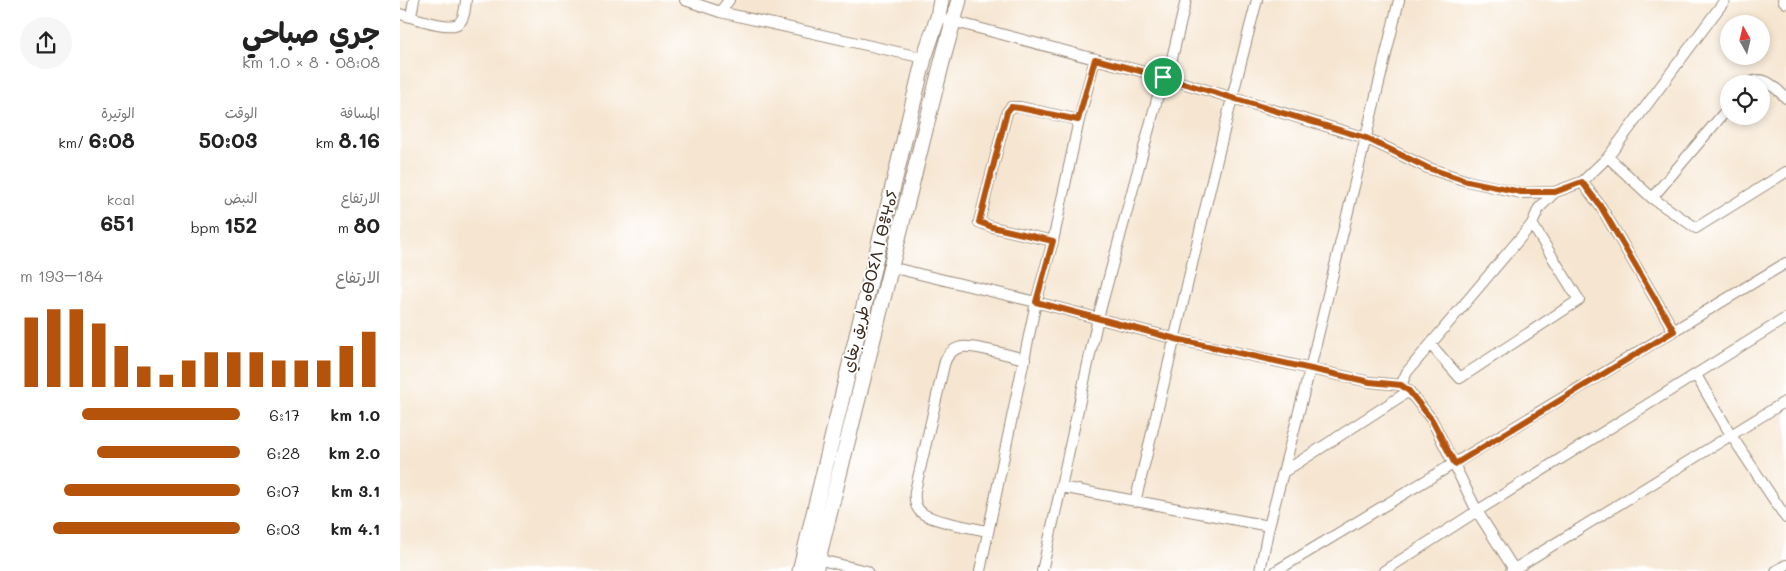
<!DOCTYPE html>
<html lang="ar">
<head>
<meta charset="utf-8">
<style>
  :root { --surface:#fff; --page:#f6f6f6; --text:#222; --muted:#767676; --accent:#b45309 }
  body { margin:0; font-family:Mali,"Playpen Sans Arabic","Noto Sans Tifinagh",sans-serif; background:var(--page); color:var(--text); direction:rtl; height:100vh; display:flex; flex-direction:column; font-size:19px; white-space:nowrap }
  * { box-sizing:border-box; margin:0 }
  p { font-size:16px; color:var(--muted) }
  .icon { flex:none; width:28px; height:28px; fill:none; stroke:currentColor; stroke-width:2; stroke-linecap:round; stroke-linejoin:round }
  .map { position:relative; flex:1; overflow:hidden; direction:ltr }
  .drawer { display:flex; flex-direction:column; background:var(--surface); width:400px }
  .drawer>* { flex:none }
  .needle { width:32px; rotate:352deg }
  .controls { position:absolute; left:1320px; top:15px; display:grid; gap:10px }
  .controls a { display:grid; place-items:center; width:50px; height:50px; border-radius:50%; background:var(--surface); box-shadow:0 2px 8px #0003; font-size:25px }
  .pin { position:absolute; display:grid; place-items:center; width:42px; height:42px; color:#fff; margin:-21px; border:2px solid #fff; border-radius:50%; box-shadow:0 1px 5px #0007 }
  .round { display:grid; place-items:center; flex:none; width:52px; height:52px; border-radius:26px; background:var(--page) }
  .headline { display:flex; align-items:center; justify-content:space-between; height:85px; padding:0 20px }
  h1 { font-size:28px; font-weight:700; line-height:38px }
  .metrics { display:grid; grid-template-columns:repeat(3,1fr); gap:8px; height:85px; padding:5px 20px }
  .metrics div { display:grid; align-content:center }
  .metrics b { font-size:21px; font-weight:700 }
  .metrics small { font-size:14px; font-weight:400 }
  .metrics p { font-size:14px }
  .chart { height:140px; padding:10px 20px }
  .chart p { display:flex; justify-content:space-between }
  .chart svg { width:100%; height:90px; margin-top:5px; stroke:var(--accent); stroke-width:6 }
  ul { padding:0 20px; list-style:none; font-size:16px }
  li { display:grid; grid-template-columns:80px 60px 1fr; align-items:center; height:38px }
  li i { height:12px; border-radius:6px; background:var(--accent) }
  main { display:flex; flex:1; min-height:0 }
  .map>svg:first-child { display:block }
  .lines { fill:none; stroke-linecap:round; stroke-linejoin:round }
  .minor-casing { stroke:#988878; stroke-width:12 }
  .secondary-casing { stroke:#988878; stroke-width:17 }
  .minor { stroke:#fff; stroke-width:10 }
  .secondary { stroke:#fff; stroke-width:15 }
  .route-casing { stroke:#fff; stroke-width:10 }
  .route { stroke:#b45309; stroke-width:6 }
  .labels { text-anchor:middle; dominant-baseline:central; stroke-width:4; stroke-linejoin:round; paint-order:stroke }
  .street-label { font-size:16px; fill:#3b2a1e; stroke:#fff }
</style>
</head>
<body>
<main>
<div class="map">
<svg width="1386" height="571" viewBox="0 0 1386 571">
  <rect width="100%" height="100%" fill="#fff"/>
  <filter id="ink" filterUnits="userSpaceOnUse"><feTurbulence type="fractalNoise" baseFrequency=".02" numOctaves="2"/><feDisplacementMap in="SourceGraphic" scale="10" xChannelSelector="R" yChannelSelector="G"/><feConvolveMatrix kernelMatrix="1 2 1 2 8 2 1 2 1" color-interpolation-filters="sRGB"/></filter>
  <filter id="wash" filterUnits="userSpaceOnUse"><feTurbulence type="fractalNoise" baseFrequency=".0096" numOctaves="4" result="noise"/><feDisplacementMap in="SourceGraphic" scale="20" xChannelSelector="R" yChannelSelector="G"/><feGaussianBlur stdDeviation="1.12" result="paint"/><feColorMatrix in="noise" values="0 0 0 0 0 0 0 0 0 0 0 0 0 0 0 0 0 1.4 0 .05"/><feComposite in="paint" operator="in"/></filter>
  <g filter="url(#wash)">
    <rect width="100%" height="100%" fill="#f6e6d1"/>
  </g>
  <g filter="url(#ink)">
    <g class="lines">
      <defs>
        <path id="minor" d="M285,0l35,12
          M329,0l-9,12 204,46
          M1383,0l3,3
          M0,14c12,3 50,17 59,9 6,-5 6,-16 7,-23
          M11,16l3,-16
          M548,20l215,57 203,61 62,30 39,13 54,12 34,-1
          M1349,84c15,-11 26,4 37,14
          M1208,157l44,41 44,30 90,-56
          M1182,182l19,25 73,124
          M1252,198l77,-91
          M653,241l-61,-14 -13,-5 28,-110 4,-5h9l59,13
          M490,267l146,35 140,37 194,43 31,3 8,6 23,29 45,91 38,60
          M1031,345l29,33 119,-78 -47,-76
          M1296,375l35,60 55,83
          M1001,385l6,-13 125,-148 7,-16 16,-16 27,-10 26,-25 117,-157
          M882,473l127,-82
          M661,487l37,-169 65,-241 6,-6 17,-71
          M735,502c42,-167 78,-336 122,-502
          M588,531c-14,-3 -57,-10 -66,-18 -7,-5 -8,-13 -7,-22l29,-126c2,-9 8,-16 18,-18 12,-2 50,9 63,12
          M412,558l55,13
          M580,571l56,-269 17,-61 26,-121 16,-61
          M642,571l19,-84 208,39
          M860,571l9,-45 41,-157 89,-369
          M876,571l510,-308
          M984,571l93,-60 309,-193
          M1111,571l275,-170
          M1376,571l10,-6"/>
        <path id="secondary" d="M400,571l124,-513 14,-41 3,-17
          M415,571l127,-509 17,-62"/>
      </defs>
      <use href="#minor" class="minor-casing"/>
      <use href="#secondary" class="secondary-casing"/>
      <use href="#minor" class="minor"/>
      <use href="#secondary" class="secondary"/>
    </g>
  </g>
  <g class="lines" filter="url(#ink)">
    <defs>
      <path id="route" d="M695,59l68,18 203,61 62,30 39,13 54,11h34l27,-10 19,25 73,124 -219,133 -23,-44 -23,-29 -8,-6 -31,-3 -194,-43 -140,-37 17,-61 -61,-14 -13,-5 28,-110 4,-5 9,1 58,12z"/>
    </defs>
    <use href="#route" class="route-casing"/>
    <use href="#route" class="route"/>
  </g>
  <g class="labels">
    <g class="street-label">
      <text transform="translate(469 281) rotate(-76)">طريق بغاي ⴰⴱⵔⵉⴷ ⵏ ⴱⴻⵖⴰⵢ</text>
    </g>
  </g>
</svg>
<div class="controls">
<a><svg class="needle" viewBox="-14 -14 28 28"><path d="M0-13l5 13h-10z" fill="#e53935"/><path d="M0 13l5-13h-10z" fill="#767676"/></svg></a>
<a><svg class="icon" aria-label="locate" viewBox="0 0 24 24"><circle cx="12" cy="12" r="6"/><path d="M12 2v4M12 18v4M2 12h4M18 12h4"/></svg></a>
</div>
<div class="pin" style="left:763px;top:77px;background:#1e9e55"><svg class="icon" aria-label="arrive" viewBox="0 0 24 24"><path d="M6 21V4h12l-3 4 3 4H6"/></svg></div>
</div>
<section class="drawer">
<div class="headline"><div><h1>جري صباحي</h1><p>08:08 · 8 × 1.0 km</p></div><a class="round"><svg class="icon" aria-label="share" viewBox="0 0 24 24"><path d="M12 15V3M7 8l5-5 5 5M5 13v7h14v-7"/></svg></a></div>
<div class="metrics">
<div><p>المسافة</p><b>8.16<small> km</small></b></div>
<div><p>الوقت</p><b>50:03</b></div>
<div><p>الوتيرة</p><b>6:08<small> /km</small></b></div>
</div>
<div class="metrics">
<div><p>الارتفاع</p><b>80<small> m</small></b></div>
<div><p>النبض</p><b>152<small> bpm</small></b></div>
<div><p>kcal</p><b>651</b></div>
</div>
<div class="chart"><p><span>الارتفاع</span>184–193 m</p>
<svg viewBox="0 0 160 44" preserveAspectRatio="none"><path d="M5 44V10M15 44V6M25 44V6M35 44V13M45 44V24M55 44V34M65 44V38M75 44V31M85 44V27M95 44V27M105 44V27M115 44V31M125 44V31M135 44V31M145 44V24M155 44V17"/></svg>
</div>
<ul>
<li><b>1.0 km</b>6:17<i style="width:72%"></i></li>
<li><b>2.0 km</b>6:28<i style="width:65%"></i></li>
<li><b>3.1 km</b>6:07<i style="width:80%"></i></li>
<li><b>4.1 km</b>6:03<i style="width:85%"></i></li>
</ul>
</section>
</main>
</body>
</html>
